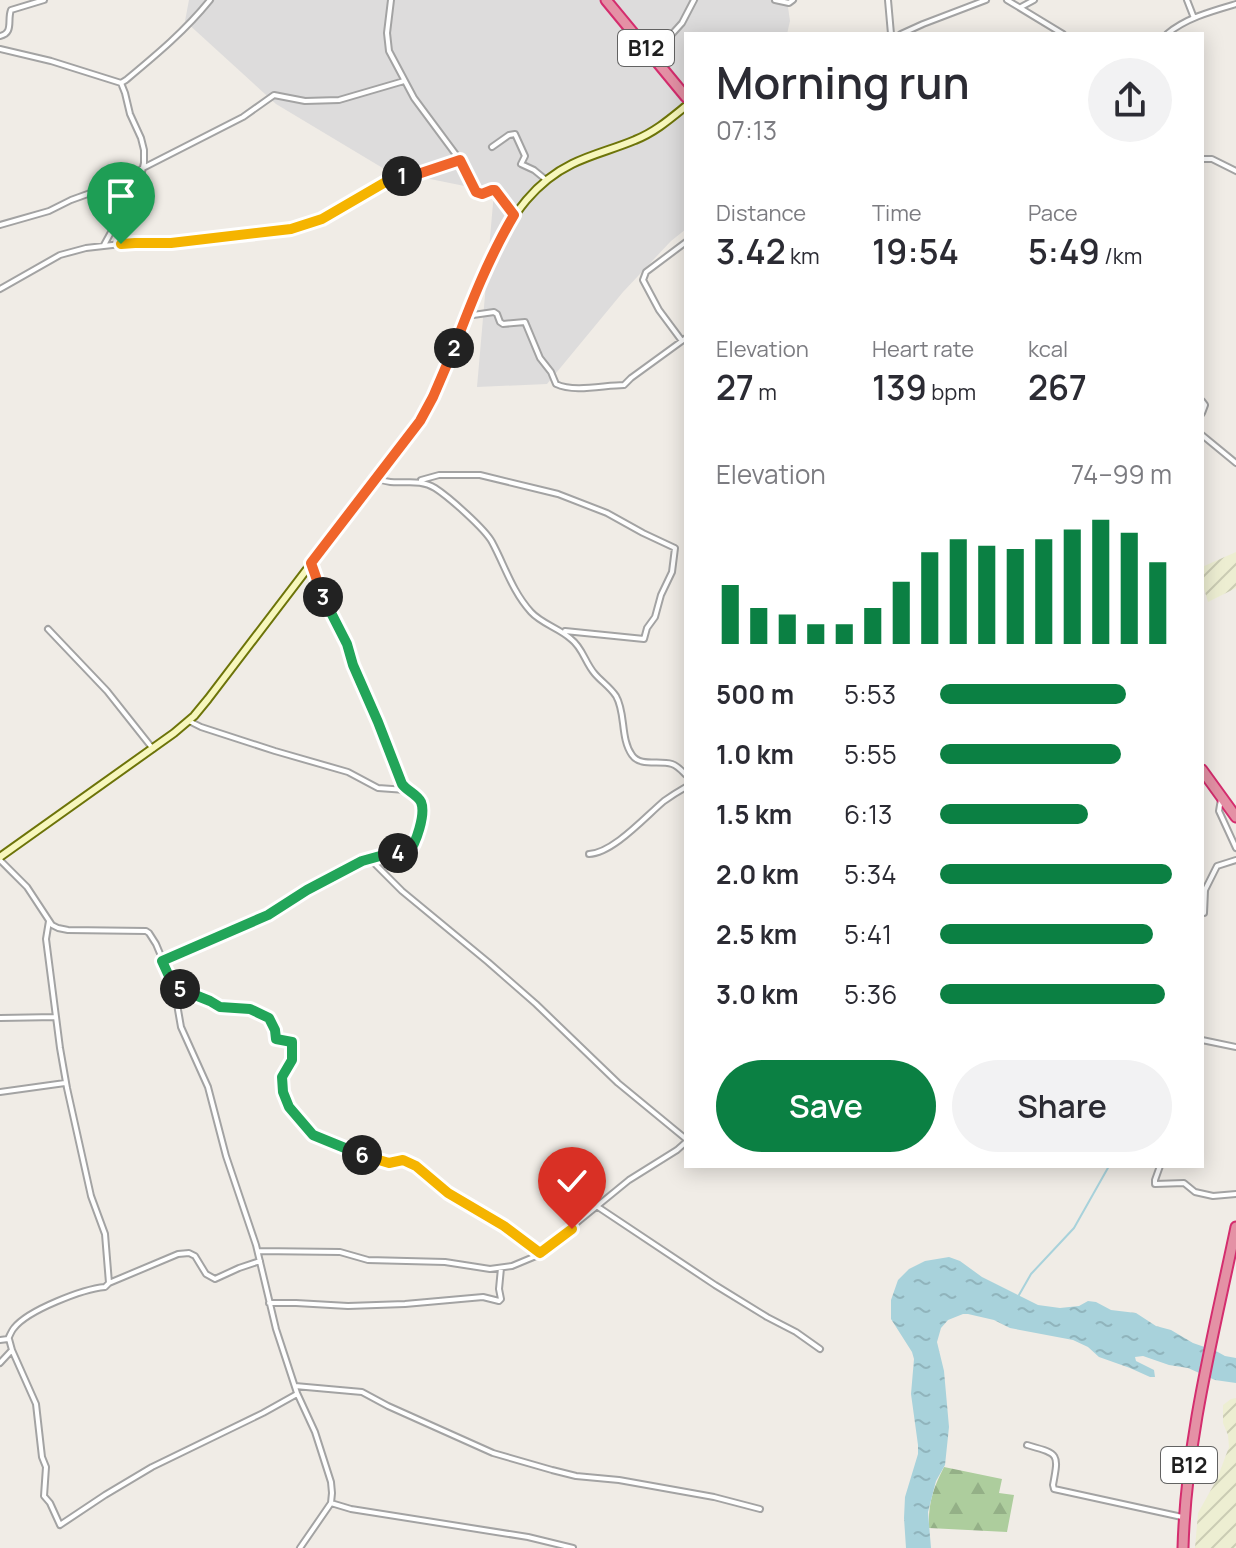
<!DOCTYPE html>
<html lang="en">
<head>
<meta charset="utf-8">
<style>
  :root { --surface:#fff; --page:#f2f2f3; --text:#2b2b33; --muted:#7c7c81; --accent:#0b8043 }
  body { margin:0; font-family:Manrope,sans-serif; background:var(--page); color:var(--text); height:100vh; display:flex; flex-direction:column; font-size:30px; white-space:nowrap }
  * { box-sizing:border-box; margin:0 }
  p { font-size:26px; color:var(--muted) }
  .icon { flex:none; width:44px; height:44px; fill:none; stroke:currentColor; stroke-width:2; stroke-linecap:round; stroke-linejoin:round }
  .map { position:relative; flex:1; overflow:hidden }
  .panel { position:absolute; left:684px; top:32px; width:520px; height:1136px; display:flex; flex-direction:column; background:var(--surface); border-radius:0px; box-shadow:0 4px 20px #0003 }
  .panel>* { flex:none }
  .pin { position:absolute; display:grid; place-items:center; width:68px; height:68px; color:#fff; margin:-82px -34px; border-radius:50% 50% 50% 0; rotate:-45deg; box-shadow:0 0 8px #0007 }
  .pin .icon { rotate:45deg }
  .km { position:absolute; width:40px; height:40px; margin:-20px; border-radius:50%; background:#222; color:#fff; font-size:22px; line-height:40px; text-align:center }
  .round { display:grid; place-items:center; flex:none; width:84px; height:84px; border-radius:42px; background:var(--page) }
  .headline { display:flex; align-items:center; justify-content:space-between; height:136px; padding:0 32px }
  h1 { font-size:44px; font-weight:600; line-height:60px }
  .stats { display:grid; grid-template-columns:repeat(3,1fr); gap:12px; height:136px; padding:8px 32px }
  .stats div { display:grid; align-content:center }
  .stats b { font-size:34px; font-weight:600 }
  .stats small { font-size:22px; font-weight:400 }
  .stats p { font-size:22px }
  .chart { height:224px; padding:16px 32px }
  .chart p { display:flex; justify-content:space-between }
  .chart svg { width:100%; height:144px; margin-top:8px; stroke:var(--accent); stroke-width:6 }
  .primary-button { display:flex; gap:16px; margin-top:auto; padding:16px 32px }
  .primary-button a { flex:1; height:92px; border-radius:48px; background:var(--accent); color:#fff; font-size:32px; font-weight:600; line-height:92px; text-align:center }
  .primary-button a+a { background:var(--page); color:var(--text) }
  ul { padding:0 32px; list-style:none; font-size:26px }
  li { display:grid; grid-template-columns:128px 96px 1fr; align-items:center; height:60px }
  li i { height:20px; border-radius:10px; background:var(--accent) }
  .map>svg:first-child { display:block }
  .residential { fill:#dddcdc }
  .farmland { fill:url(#farmland-furrows) }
  .forest { fill:url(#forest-firs) }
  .water { fill:url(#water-ripples) }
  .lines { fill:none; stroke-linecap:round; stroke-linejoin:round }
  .stream { stroke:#a8d2db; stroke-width:2 }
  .street-casing { stroke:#a3a3a3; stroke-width:8 }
  .secondary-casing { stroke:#6d7409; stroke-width:10 }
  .highway-casing { stroke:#d42d6e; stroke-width:13 }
  .street { stroke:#fff; stroke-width:4 }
  .secondary { stroke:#f7f7bd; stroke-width:6 }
  .highway { stroke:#e491a5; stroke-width:9 }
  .split-1-casing { stroke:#fff; stroke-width:16 }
  .split-2-casing { stroke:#fff; stroke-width:16 }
  .split-3-casing { stroke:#fff; stroke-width:16 }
  .split-4-casing { stroke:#fff; stroke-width:16 }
  .split-5-casing { stroke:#fff; stroke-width:16 }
  .split-6-casing { stroke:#fff; stroke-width:16 }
  .split-7-casing { stroke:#fff; stroke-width:16 }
  .split-1 { stroke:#f5b400; stroke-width:10 }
  .split-2 { stroke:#f0652b; stroke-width:10 }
  .split-3 { stroke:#f0652b; stroke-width:10 }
  .split-4 { stroke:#22a559; stroke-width:10 }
  .split-5 { stroke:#22a559; stroke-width:10 }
  .split-6 { stroke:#22a559; stroke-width:10 }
  .split-7 { stroke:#f5b400; stroke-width:10 }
  .labels { text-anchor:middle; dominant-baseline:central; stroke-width:8; stroke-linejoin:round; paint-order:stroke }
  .shield { fill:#fff; stroke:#626262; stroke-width:2 }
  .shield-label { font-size:22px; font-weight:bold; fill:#1f1f1f }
</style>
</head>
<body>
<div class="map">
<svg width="1236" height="1548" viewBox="0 0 1236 1548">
  <defs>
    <pattern id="farmland-furrows" width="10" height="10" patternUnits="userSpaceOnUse" patternTransform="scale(2)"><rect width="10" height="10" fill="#edeed2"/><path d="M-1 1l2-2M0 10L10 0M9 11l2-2" fill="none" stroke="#cbccb4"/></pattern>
    <pattern id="forest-firs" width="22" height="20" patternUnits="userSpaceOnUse" patternTransform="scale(2)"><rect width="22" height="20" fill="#adcd9d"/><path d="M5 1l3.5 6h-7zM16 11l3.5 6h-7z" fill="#94b087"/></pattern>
    <pattern id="water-ripples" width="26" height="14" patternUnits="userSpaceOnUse" patternTransform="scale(2)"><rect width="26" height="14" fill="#a8d2db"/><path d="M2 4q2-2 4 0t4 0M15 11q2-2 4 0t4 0" fill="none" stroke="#90b4bc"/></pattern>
  </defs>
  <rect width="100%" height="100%" fill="#f0ece6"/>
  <path class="residential" d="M189,0h598l3,21 -3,13h-101v195l-15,12 -48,51 -76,92 -70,3 17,-195 -108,-22 -110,-66 -91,-83z"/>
  <path class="farmland" d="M1236,552v36l-28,14 -6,-20v-15z
    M1236,1398v150h-41l3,-35 19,-34 12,-32 -1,-12 -5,-12v-18l8,-6z"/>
  <path class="forest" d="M944,1467l58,12 -3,14 15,2 -7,37 -78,-4c-1,-25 4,-39 15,-61z"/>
  <path class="water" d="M949,1257l11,4 22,16 56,28 22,3 19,-2 9,-5 8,1 15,8 25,3 20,13 15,4 22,13 23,8 9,5 11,2v25l-21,-3 -27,-12 -19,-3 -26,-9 -8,1 1,4 18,9 1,7h-5l-20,-9 -31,-11 -11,-10 -15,-7 -63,-12 -16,-8 -26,-6h-5l-15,6 -7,8 -4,14 7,29 5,56 -4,38 -9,16 -8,31 3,36h-25l-2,-30 1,-21 13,-43v-9l-7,-51 3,-35 -2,-7 -21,-33v-19l7,-20 11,-11 16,-8z"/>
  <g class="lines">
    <path class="stream" d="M1019,1295l12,-21 43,-46 35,-62"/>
    <defs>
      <path id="street" d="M391,0l-4,33 2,18 25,47 43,58 19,36 6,2 10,-4h3l19,25
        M775,0l14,3 4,-3
        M888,0l3,34
        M1007,0l56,34
        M1187,0l7,18
        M1021,7l13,-7
        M901,34l22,-10 63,-24
        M1167,34c19,-16 45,-23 69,-30
        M0,36c14,-3 7,-16 11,-26l33,-10
        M0,49l51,12 70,22 5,-3c30,-25 59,-49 84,-80
        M654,54l28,-31 12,-23
        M492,147l17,-12 6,-1 10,22 -4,8 13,6 11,9
        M1202,159h10l24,12
        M0,225l49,-14 22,-11 50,-18 22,-14 100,-51 31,-22 31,6 34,-1 65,-19
        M104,245l23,-42 11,-14 6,-26v-13l-3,-12 -11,-24 -5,-21 -4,-10
        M0,289l60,-34 26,-7 44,-5 31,1 56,-6 69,-8 21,-5 24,-11 58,-34 71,-20
        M466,316l28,-4 3,2 3,8 3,2 22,-2 15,36 11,14 5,12c19,9 48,1 68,1l7,-7 55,-40
        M682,341l-23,-31 -16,-30 3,-8 40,-30
        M1202,401l3,4 -3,8
        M1202,435l34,28
        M377,478c18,10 39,-2 58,10 14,9 50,41 57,54 13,24 20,49 39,70 11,12 28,16 40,27 12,9 14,24 24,35 7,8 15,13 21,22 10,17 4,42 16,59 8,12 27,5 40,9 6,2 10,7 14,11
        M421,480l18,-5h41l78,19 49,19 36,20 32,15 -3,24 -11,23 -6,22 -8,11 -3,11 -79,-8
        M48,629l59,62 46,58
        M189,721l12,6 74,24 73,21 30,16 28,2
        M1221,799l-2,12 17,37
        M589,854c24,-1 56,-37 75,-53 7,-5 15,-10 22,-14
        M369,858l33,33 86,71 48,42 82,79 68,56
        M0,860l27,27 25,38 6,3 10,2 78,1 3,2 7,11 18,43 7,40 27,60 18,69 30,89 20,84 21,64 18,39 16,50 1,11 -1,10 -31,45
        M1202,913h2l1,-23 12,-24 19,-6
        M162,961l106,-46 39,-25 55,-29 18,-5 29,-4c7,-9 18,-39 12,-50 -4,-8 -14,-11 -19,-18l-24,-62 -25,-57 -6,-21 -18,-31 -7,-19 -10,-29
        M174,987l36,14 10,6 28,1 18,8 6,7 4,17 16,2 1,15 -11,20 1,15 6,15 25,28 70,27 9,2 11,-3 12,5 32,27 56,33 36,27
        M0,1018l56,-1
        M1202,1040l34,7
        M0,1092l65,-9
        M1160,1166l-5,14v4l29,-1 11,9 18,4 23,-2
        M598,1207l117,78 52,32 29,15 24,17
        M258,1251l82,1 28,8 77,2 45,7 22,-3 24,-10 93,-76 48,-30 9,-8
        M109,1283l69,-29 11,-1 6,3 11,18 9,5 24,-11 21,-7
        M269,1303h27l52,3 57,-2 78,-7 16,4 2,-2 -2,-10 2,-21
        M0,1340l8,-1c1,-2 4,-9 6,-11 14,-18 69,-39 91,-41l4,-4 -4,-49 -14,-38 -24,-108 -7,-40 -14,-109 3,-18
        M12,1350l24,54 6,53 4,10 -2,29 6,7 10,22 45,-30 47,-28 111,-54 34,-19
        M0,1363l12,-13 -3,-11
        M295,1386l67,6 26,14 105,47 59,17 24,6 43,4 95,17 46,12
        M1027,1445c32,9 32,8 26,40l1,4 128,28
        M331,1503l20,6 177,28 45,11"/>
      <path id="secondary" d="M0,857l174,-124 20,-17 14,-17 212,-278 13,-24 62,-148c18,-35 40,-67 77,-85 20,-10 42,-15 63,-24 20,-8 35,-21 51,-34"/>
      <path id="highway" d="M606,0l80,97
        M1202,770l34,47
        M1183,1548c3,-109 31,-215 53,-321"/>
    </defs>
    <use href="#street" class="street-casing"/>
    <use href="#secondary" class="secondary-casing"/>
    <use href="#highway" class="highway-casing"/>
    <use href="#street" class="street"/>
    <use href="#secondary" class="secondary"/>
    <use href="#highway" class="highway"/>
  </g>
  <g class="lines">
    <defs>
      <path id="split-1" d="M121,244l14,-1h36l120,-14 31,-10 67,-39 13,-4"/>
      <path id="split-2" d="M402,176l16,-2 42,-14 16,32 6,2 10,-4h3l19,25c-25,42 -43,88 -60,133"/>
      <path id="split-3" d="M323,597l-12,-34 109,-142 13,-24 21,-49"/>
      <path id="split-4" d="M323,597l24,47 6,21 25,57 24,62c5,7 15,10 19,18 5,12 -5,42 -13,51h-10"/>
      <path id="split-5" d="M180,989l-6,-2 -12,-26 106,-46 39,-25 55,-29 18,-5 18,-3"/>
      <path id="split-6" d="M180,989l30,12 10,6 30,2 19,9 6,12 1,9 16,3v18l-10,17 1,15 6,15 24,28 49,20"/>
      <path id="split-7" d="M362,1155l27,8 14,-3 13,6 32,27 56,33 36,27 32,-24"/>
    </defs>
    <use href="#split-1" class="split-1-casing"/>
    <use href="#split-2" class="split-2-casing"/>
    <use href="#split-3" class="split-3-casing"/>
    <use href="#split-4" class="split-4-casing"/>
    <use href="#split-5" class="split-5-casing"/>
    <use href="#split-6" class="split-6-casing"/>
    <use href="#split-7" class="split-7-casing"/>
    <use href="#split-1" class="split-1"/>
    <use href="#split-2" class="split-2"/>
    <use href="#split-3" class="split-3"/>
    <use href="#split-4" class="split-4"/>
    <use href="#split-5" class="split-5"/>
    <use href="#split-6" class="split-6"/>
    <use href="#split-7" class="split-7"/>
  </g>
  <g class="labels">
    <g class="shield">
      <rect x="618" y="30" width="56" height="36" rx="6"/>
      <rect x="1161" y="1447" width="56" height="36" rx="6"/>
    </g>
    <g class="shield-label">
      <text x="646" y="48">B12</text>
      <text x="1189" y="1465">B12</text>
    </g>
  </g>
</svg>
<div class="pin" style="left:121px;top:244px;background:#1e9e55"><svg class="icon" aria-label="arrive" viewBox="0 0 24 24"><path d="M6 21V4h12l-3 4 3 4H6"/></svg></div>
<div class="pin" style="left:572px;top:1229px;background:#d93025"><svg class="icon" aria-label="check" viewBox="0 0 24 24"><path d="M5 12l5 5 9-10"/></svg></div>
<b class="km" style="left:402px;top:176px">1</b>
<b class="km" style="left:454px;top:348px">2</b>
<b class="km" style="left:323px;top:597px">3</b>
<b class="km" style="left:398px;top:853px">4</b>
<b class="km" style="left:180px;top:989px">5</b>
<b class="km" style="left:362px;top:1155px">6</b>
<section class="panel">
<div class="headline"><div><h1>Morning run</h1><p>07:13</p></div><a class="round"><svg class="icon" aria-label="share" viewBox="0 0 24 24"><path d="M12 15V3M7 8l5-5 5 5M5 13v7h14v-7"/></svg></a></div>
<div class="stats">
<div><p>Distance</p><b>3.42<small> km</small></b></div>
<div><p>Time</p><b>19:54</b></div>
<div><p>Pace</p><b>5:49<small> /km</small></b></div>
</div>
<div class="stats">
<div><p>Elevation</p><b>27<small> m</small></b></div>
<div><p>Heart rate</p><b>139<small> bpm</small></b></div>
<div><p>kcal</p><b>267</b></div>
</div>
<div class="chart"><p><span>Elevation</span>74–99 m</p>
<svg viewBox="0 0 160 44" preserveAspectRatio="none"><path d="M5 44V26M15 44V33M25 44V35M35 44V38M45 44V38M55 44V33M65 44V25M75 44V16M85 44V12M95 44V14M105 44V15M115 44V12M125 44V9M135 44V6M145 44V10M155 44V19"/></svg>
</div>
<ul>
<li><b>500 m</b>5:53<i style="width:80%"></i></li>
<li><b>1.0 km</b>5:55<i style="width:78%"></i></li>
<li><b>1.5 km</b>6:13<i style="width:64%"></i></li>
<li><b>2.0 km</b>5:34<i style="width:100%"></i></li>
<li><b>2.5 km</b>5:41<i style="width:92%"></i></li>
<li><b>3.0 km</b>5:36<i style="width:97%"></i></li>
</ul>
<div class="primary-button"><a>Save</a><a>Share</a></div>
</section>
</div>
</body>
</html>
